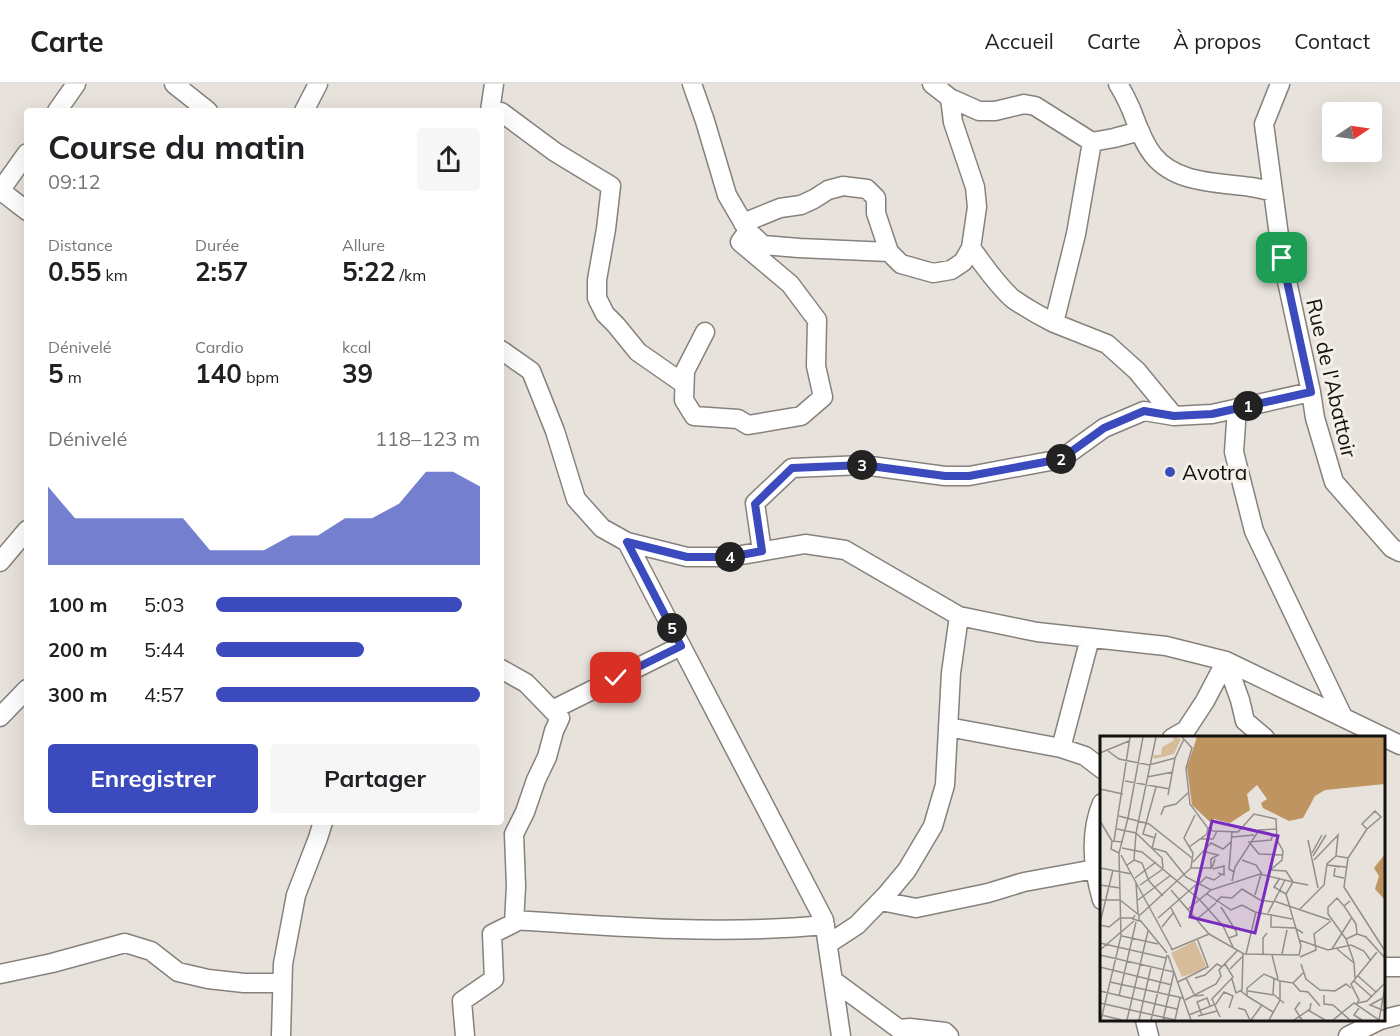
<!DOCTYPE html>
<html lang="fr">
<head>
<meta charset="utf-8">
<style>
  :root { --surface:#fff; --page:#f6f6f6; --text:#202124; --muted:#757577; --line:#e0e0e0; --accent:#3b4abd }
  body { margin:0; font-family:Mulish,sans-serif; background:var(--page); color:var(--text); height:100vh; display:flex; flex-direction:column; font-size:22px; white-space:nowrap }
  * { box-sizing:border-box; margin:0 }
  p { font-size:20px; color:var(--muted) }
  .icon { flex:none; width:33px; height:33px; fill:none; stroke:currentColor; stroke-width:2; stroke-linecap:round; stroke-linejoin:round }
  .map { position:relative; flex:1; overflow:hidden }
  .side { position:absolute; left:24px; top:24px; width:480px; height:717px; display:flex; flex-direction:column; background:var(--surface); border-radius:6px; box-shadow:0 6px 24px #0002 }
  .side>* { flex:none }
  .needle { width:39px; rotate:77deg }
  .tools { position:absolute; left:1322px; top:18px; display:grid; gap:12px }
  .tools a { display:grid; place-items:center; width:60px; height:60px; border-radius:6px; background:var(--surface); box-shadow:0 6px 24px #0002; font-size:30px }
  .pin { position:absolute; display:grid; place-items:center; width:51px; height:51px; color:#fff; margin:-26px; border-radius:12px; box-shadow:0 3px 9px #0006 }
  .km { position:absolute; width:30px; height:30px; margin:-15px; border-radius:50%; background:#222; color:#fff; font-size:16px; line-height:30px; text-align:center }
  .round { display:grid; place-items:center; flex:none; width:63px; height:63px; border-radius:6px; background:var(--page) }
  .overview { display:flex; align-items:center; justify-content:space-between; height:102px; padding:0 24px }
  h1 { font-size:33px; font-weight:700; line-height:45px }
  .stats { display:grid; grid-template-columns:repeat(3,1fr); gap:9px; height:102px; padding:6px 24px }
  .stats div { display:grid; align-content:center }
  .stats b { font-size:26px; font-weight:700 }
  .stats small { font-size:16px; font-weight:400 }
  .stats p { font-size:16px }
  .chart { height:168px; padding:12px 24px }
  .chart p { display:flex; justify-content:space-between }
  .chart svg { width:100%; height:108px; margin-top:6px; fill:var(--accent); opacity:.7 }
  .button { display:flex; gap:12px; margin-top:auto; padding:12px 24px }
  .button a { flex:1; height:69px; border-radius:6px; background:var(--accent); color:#fff; font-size:24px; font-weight:700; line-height:69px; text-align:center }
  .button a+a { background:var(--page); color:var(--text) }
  ul { padding:0 24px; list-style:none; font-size:20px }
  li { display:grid; grid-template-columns:96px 72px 1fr; align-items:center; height:45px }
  li i { height:15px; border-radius:8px; background:var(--accent) }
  header { display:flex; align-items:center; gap:36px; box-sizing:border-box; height:84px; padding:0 30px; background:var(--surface); border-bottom:2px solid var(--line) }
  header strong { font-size:28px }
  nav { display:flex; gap:33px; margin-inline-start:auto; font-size:21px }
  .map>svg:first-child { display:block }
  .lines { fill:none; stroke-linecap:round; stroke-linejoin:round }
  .minor-casing { stroke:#86817b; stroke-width:21 }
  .minor { stroke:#fff; stroke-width:18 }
  .route-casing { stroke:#fff; stroke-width:12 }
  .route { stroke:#3b4abd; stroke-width:8 }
  .poi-dot { fill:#3b4abd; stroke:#f5efe9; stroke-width:2 }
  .labels { text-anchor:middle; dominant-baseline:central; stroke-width:6; stroke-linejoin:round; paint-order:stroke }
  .street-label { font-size:21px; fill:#13110f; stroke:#f5efe9 }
  .poi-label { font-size:21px; fill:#13110f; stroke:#f5efe9; text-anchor:start }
  .inset-road { fill:none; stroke:#938e8a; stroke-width:1.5 }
  .view { fill:#7b2cbf; fill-opacity:0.15; stroke:#7b2cbf; stroke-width:3 }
  .inset-edge { fill:none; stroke:#13110f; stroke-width:3 }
</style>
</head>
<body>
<header>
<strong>Carte</strong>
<nav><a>Accueil</a><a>Carte</a><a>À propos</a><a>Contact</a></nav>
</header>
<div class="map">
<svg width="1400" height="952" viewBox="0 0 1400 952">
  <rect width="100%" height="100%" fill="#e8e2dc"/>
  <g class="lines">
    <defs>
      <path id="minor" d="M174,0l34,27
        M692,0l13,37 22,74 21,36 15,14 36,3 90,4
        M932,0l18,14 29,13h16l29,-7 11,2 57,36 -16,92 -22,89 53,21 30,27 37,45
        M1118,0c5,8 9,16 13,25 6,15 11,32 22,46 23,29 64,27 98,32 7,1 15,3 22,5
        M1280,0l-16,40 18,134 29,134 4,26 19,64 58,66 8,4
        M57,27l19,-27
        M304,27l14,-27
        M490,27l4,-27
        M501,28l54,40 56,34 -5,43 -9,51v18l8,16 11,11 22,27 46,32
        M1092,58l22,-4 26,-7
        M0,106l27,21
        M0,107l27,-38
        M743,139l37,-15 21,-3 13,-6 14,-9 15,-4 24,3 9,9v15l13,39 12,12 32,9 18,-3 12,-8 8,-14 6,-41 -2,-20 -22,-65 -3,-24
        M971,164c13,17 25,36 42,51 13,9 27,17 41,24
        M705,248l-20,39 -1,29 10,16 44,3 10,6 53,-9 22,-19 -7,-31 1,-46 -27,-36 -50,-42 8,-11
        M501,266l30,21 24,60 21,68 26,29 25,14 197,378 17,116
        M1237,324l-3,44 20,79 89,186
        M627,458l60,15h43l75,-13 40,6 114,66 78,16 129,14 60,15 174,84
        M762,467l-7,-48 37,-35 71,-3 82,11h24l92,-17 43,-31 40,-17 30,5 38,-2 99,-22
        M0,478l27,-32
        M1226,577l14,39 5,21 20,17
        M552,626l129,-64
        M0,633l27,-28
        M948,643l113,21 24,8 17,13
        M1172,654l14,-8 19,-29 21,-40
        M1061,664l29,-110
        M1102,719c-13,31 -9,66 0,97
        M881,817l35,7 72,-15 36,-11 71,-13
        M514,836c103,7 207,15 311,5
        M828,860l29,-19 30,-31 20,-24 26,-44 12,-41 6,-112 8,-57
        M1384,883h16
        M0,890l52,-11 73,-20 26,8 27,21 30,7 36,4h38
        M834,897l65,48 6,7
        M1145,936l4,16
        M899,945l11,-1 35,4 4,4
        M281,952l2,-72 13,-69 22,-57 5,-16
        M465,952l-3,-35 32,-22 -2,-45 22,-11 2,-37 -2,-52 11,-22 11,-32 11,-23 7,-26 6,-13 -34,-35 -25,-14
        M1348,952l32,-16 20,-5"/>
    </defs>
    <use href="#minor" class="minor-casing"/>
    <use href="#minor" class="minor"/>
  </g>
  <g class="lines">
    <defs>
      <path id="route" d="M616,594l65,-32 -54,-104 60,15h43l32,-6 -7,-47 37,-36 71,-3 82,11h24l92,-17 43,-31 40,-17 30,5 38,-2 99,-22 -29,-134"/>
    </defs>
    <use href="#route" class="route-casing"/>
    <use href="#route" class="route"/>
  </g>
  <circle class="poi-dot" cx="1170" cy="388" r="6"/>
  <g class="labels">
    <g class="street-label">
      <text transform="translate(1332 294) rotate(77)">Rue de l'Abattoir</text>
    </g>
    <g class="poi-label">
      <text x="1182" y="388">Avotra</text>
    </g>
  </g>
  <g transform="translate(1100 652)">
    <rect width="285" height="285" fill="#e8e2dc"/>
    <path d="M74,1l7,2 -7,15 -20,5 -1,-4h8l1,-8 11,-6zM95,205l12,27 -25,9 -11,-24z" fill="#d7bc9b"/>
    <path d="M97,1h188v47l-60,6 -10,6 -12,22 -14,3 -26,-13 -2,-5 6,-4 -10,-14 -10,9 3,16 -20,13 -16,-4 -4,3 -18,-17 -5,-38zM285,118v46l-10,-11 4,-13 -5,-8z" fill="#be9561"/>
    <path class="inset-road" d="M82,1l10,11 -6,20 4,36 17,23 6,4 25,1 16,-18 22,5 1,21 6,11 -1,9 -13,11M8,15l11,8 30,6 26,-7M0,17l29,-12M47,41l26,-5M25,45l45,8M0,53l23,5M68,59l7,-37 9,-19M275,75l6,6 -14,12 -5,-5zM61,79l3,-8 12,-3 13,-12M19,80l30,8 43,34M28,82l15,-81M0,85l12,20M17,93l19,4 26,25 1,10M267,93l-19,29 -4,29 41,64M132,96l-3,37 5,3M56,97l-4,15 14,4 20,25 25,13 49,-16 33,8 -7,12 15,52 -2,9 -55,-1 -35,-20M173,98l-2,6 -22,2 10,12 24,1M132,101l22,-2M55,102l-12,-4 13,-47M101,103h12l4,-8M208,104l10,48M14,105l16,-104M89,111l18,-13 1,-7M22,112l20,4 58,48 23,26 10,21M106,116l12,3 -7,4v9M19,117l9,-35M19,117l-8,-4 1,-8 11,1M212,117l10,-18M21,119l51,94M213,120l13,-21M34,124l8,3 7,18 14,15M142,124l14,5 6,9M214,124l24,-25 -2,21 12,2M93,126l18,-19 12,6 8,-7M27,129l7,-5 2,-27 20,-96M240,131l-13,-2 19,2M0,132l32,6M91,132h21l3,-9M235,132l-1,8 10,2M113,133l11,-3v9l-6,-2M170,134l16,1 7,11 15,3M35,142l21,-16M180,142l-6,9 12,7M132,145l3,-14 24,-37 17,-1M36,147l2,31M99,148l7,-7 8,3 7,-5M0,149l20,3M40,149l23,-16M71,154l38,44M107,158l24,16 11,-5 13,7 37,7M155,159l6,-21M0,164h20M20,164l19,15v6l-6,-2 2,-4M38,164l33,-25M174,165l56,19M250,165l-6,5 12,18 1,10 9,3 19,21M116,166l5,-5 11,1 10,-9 18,11 13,2M244,170l-7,-8 -9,9v7l18,25 11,-5M121,171l15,24 1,4 -8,3M71,172l10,19M88,173l23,-19M200,173l24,-24 3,-21 9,-8M168,177l17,-33M171,178v13l24,1 8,5M40,179l51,-47 2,-15 -9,-15 11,-23M58,182l40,-35M97,183l19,-16M40,184l27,33M0,187l13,-53M0,189l9,2 11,-9h13M62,191l12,-15M22,200l36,8M246,203l8,23M199,204l29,10 23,-5 13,6 7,10M0,207l66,15M232,213l20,-32M237,213l17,14 1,15M0,214l34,-29M71,214l38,-16M146,218l10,-42M182,218l5,-24M0,219l74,17 -11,48M68,219l23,65M163,219v-17l4,-5M172,219l6,24M200,221l16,-7 -2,-16 17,-13M201,228l5,15 14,11 15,1 11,-7 5,4M0,231l72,18M130,233l13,-13M258,240l18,16M86,242l9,18 9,-1M95,242l10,-3 12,-11 5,3M174,242l-1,16 11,9M132,243l4,14 6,-3 1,-36M180,245l13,2 10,-10M254,245l17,15M10,246l73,16M78,246l30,-15 -11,-29M193,247l7,8 8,1 12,14M0,255l77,18M141,255l6,5v-8l17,-14 16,7v19l-11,20M148,255l25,4M224,259v9l9,1 17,15M19,260l17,-74M147,260l26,16M283,262l-13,7 15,6M85,264l31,-16 5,-8 -2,-6 18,-19M200,266l-5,7 7,11M0,267l75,17M258,267l9,-2 18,-18M256,269l3,-5 -8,-16 26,-32M138,272l7,2 5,10M259,272l-5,7 8,5M208,274l17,10M1,279l21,5M89,279l27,-11 8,-12 9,4 -4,12M102,279l-5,-13 10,-4 3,8M98,280l19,-5M120,281l-8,-18 21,-22 -8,-13M1,284l20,-84 -2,-83M27,284l21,-89M39,284l12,-53M51,284l16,-65M75,284l5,-22M151,284l11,-15M194,284l16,-11 1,-6M233,284l21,-17 25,17M279,284l6,-33"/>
    <path class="view" d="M112,85l66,15 -23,97 -65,-16z"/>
    <rect width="285" height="285" class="inset-edge"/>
  </g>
</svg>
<div class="tools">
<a><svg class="needle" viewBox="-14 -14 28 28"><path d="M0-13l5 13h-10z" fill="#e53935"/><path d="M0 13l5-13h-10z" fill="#757577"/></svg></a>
</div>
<div class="pin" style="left:1282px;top:174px;background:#1e9e55"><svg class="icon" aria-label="arrive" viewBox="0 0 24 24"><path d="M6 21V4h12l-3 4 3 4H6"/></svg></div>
<div class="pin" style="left:616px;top:594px;background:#d93025"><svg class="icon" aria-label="check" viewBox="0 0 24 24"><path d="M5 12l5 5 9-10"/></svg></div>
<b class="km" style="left:1248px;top:322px">1</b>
<b class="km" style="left:1061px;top:375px">2</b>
<b class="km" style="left:862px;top:381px">3</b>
<b class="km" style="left:730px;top:473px">4</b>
<b class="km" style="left:672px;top:544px">5</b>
<section class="side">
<div class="overview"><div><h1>Course du matin</h1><p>09:12</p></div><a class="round"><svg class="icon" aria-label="share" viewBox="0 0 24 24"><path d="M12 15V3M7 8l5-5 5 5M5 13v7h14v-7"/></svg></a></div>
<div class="stats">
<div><p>Distance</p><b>0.55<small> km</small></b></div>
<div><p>Durée</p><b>2:57</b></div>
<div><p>Allure</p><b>5:22<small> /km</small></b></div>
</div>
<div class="stats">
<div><p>Dénivelé</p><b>5<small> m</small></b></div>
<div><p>Cardio</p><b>140<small> bpm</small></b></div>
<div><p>kcal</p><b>39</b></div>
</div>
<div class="chart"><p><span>Dénivelé</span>118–123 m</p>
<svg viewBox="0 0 160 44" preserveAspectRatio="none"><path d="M0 44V12L10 25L20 25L30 25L40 25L50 25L60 38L70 38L80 38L90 32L100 32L110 25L120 25L130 19L140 6L150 6L160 12V44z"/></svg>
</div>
<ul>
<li><b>100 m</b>5:03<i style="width:93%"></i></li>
<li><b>200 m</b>5:44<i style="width:56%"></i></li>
<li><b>300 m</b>4:57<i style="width:100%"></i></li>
</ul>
<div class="button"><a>Enregistrer</a><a>Partager</a></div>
</section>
</div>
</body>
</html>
